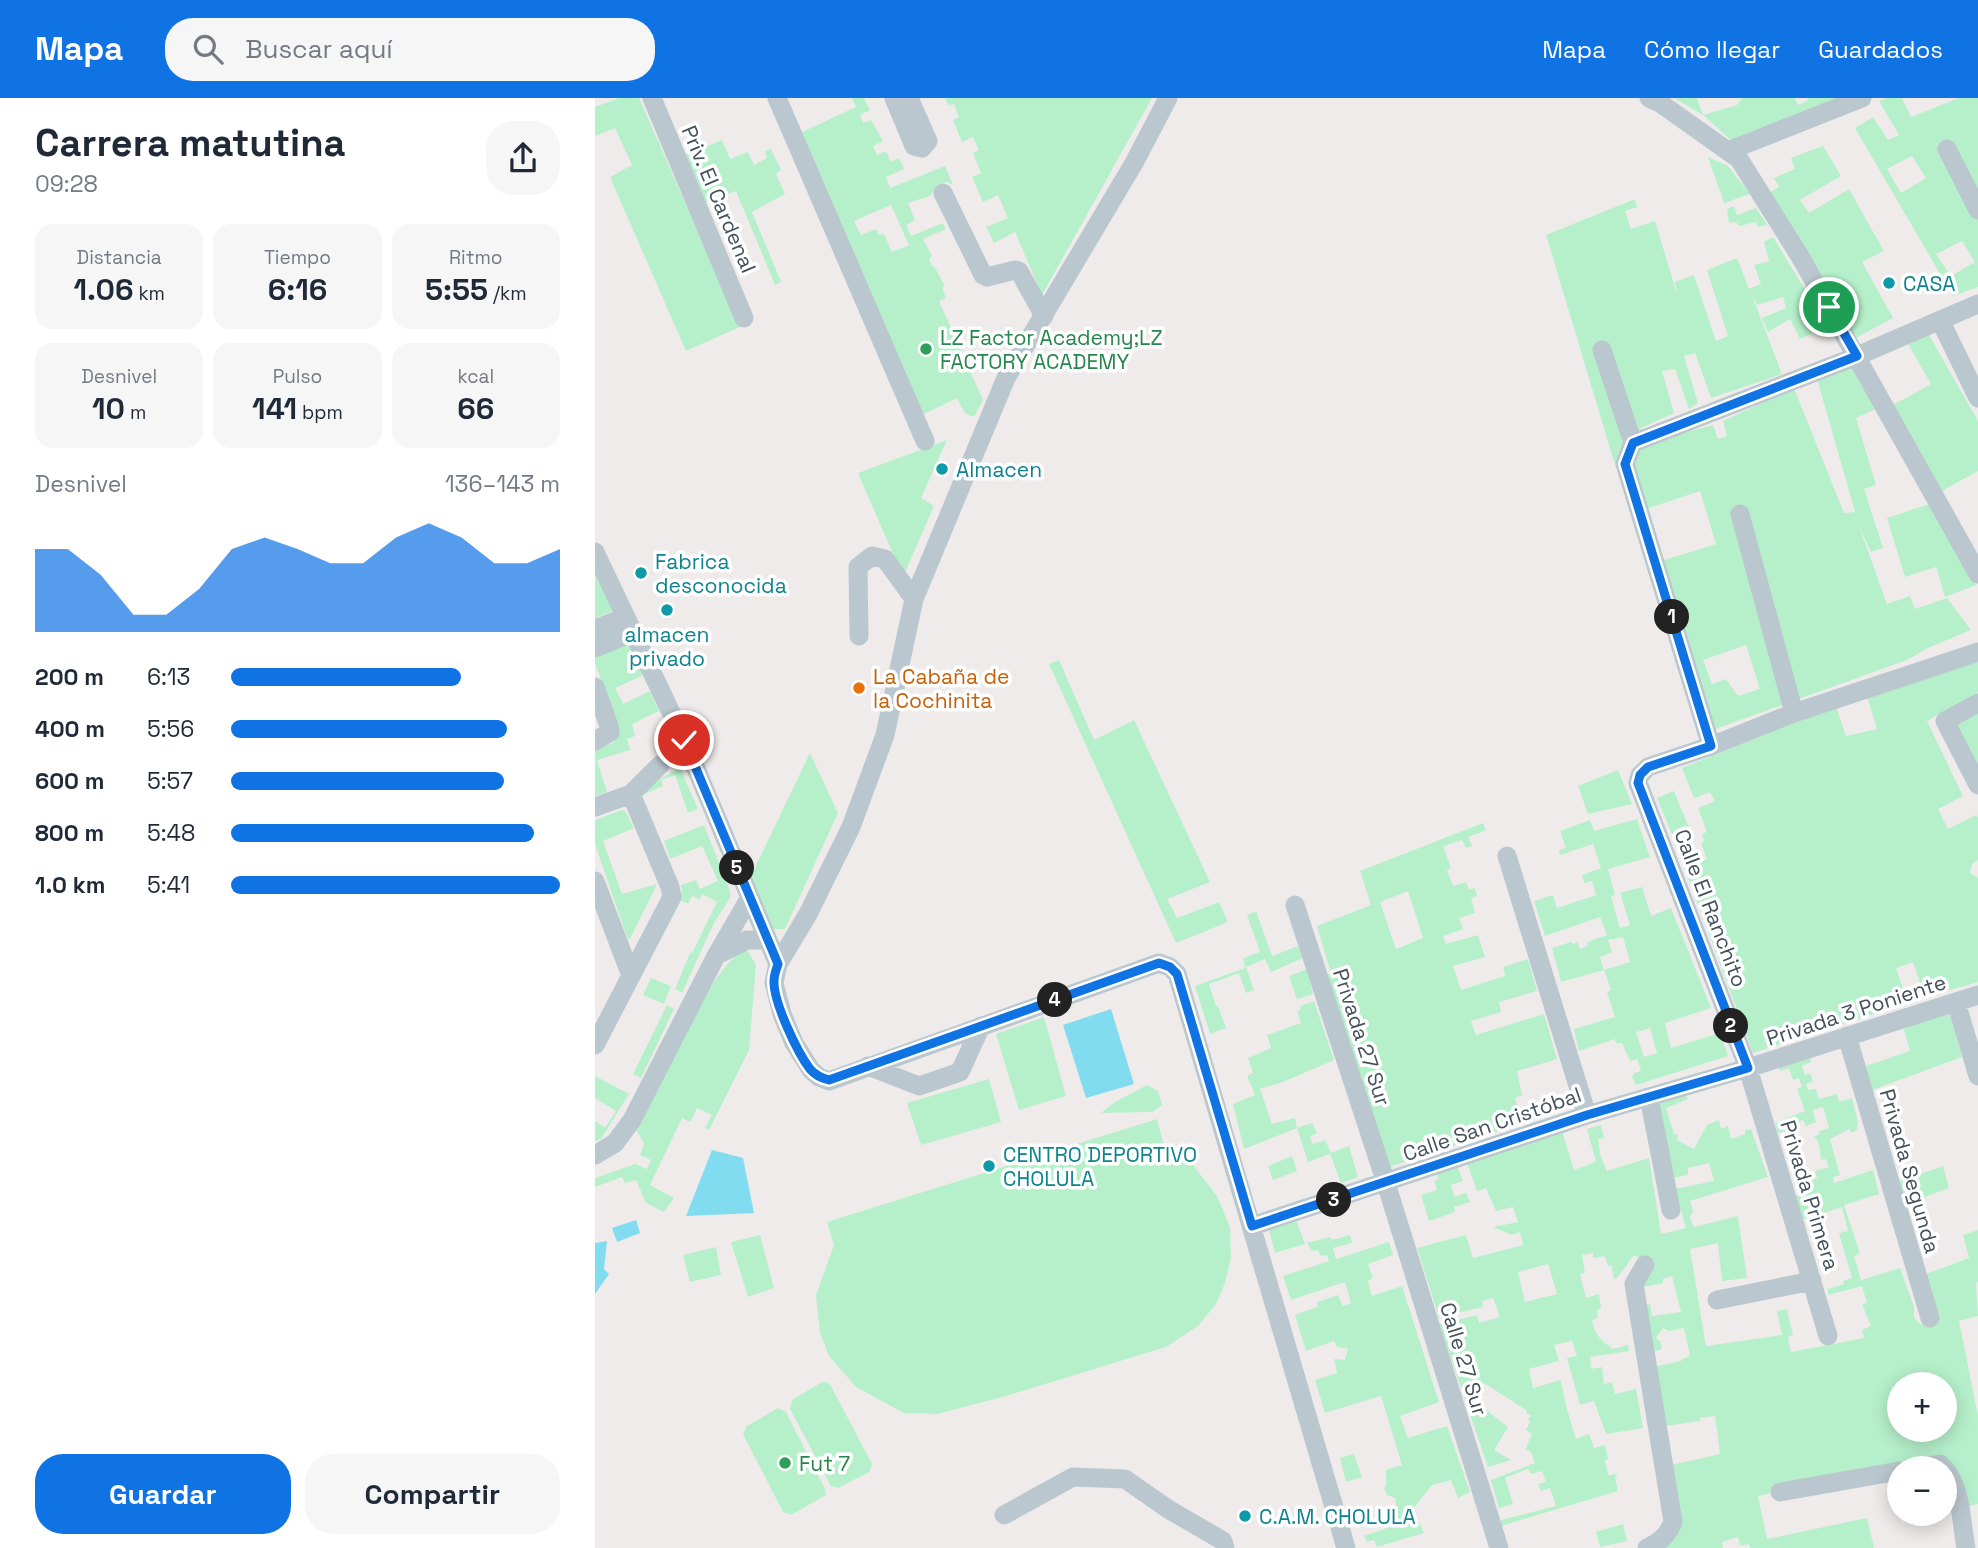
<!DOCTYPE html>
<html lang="es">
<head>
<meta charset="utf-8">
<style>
  :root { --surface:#fff; --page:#f6f6f7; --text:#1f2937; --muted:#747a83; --accent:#1073e4 }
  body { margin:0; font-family:"Space Grotesk",sans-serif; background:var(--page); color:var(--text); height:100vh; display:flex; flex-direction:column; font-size:26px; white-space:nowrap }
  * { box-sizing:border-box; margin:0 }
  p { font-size:23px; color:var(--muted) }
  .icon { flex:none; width:38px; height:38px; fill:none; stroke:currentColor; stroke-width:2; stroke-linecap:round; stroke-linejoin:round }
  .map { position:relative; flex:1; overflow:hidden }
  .panel { display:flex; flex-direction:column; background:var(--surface); width:595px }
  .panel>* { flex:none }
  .buttons { position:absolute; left:1292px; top:1274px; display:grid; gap:14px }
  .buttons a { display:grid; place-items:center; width:70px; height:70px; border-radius:50%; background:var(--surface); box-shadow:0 4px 18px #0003; font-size:35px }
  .pin { position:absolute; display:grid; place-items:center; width:60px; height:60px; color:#fff; margin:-30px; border:4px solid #fff; border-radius:50%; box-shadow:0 2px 7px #0007 }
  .km { position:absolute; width:35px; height:35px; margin:-18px; border-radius:50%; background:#222; color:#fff; font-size:19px; line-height:35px; text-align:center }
  .round { display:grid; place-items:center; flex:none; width:74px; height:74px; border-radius:28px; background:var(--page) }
  .summary { display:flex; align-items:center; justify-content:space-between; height:119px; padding:0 35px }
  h1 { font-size:38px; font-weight:800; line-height:52px }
  .metrics { display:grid; grid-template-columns:repeat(3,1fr); gap:10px; height:119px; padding:7px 35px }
  .metrics div { display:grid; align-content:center; border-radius:18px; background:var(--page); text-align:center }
  .metrics b { font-size:30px; font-weight:800 }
  .metrics small { font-size:19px; font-weight:400 }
  .metrics p { font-size:19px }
  .chart { height:196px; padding:14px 35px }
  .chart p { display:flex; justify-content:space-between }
  .chart svg { width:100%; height:126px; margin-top:7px; fill:var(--accent); opacity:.7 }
  .primary-button { display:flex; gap:14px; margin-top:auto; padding:14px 35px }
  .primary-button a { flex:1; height:80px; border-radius:28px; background:var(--accent); color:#fff; font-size:28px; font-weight:800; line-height:80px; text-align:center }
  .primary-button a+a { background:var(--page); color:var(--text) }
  ul { padding:0 35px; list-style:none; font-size:23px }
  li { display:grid; grid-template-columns:112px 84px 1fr; align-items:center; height:52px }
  li i { height:18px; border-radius:9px; background:var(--accent) }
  header { display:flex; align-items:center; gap:42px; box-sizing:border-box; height:98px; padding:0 35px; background:var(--accent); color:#fff }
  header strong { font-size:33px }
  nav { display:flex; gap:38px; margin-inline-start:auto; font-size:24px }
  .search { width:490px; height:63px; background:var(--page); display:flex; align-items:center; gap:18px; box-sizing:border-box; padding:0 24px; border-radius:28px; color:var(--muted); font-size:26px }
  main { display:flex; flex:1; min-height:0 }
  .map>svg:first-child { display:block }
  .green { fill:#b6f0cb; fill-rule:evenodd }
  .water { fill:#81dcef }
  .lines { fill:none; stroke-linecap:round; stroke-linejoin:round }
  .minor { stroke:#bbc7cf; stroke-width:19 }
  .route-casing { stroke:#fff; stroke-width:14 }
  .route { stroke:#1073e4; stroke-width:9 }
  .culture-dot { fill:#0f9aa8; stroke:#fff; stroke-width:2.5 }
  .leisure-dot { fill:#2e9e5b; stroke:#fff; stroke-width:2.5 }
  .food-dot { fill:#e8710a; stroke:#fff; stroke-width:2.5 }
  .labels { text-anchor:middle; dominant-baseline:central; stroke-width:7; stroke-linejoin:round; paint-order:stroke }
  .street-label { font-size:21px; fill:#43505a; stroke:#fff }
  .culture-label { font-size:21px; fill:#0d838f; stroke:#fff; text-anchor:start }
  .leisure-label { font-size:21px; fill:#27864d; stroke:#fff; text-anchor:start }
  .food-label { font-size:21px; fill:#c56008; stroke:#fff; text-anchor:start }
</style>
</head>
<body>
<header>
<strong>Mapa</strong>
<div class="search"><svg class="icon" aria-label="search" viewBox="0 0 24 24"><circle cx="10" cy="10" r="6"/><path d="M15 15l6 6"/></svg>Buscar aquí</div>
<nav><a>Mapa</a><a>Cómo llegar</a><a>Guardados</a></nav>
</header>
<main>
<section class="panel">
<div class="summary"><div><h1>Carrera matutina</h1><p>09:28</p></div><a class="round"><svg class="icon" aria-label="share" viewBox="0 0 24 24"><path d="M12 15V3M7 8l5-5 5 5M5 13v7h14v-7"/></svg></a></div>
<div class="metrics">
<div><p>Distancia</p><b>1.06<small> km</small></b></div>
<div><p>Tiempo</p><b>6:16</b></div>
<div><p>Ritmo</p><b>5:55<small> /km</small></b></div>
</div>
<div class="metrics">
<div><p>Desnivel</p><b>10<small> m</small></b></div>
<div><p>Pulso</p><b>141<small> bpm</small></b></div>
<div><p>kcal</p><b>66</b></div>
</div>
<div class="chart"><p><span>Desnivel</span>136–143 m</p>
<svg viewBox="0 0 160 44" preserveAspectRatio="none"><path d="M0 44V15L10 15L20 24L30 38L40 38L50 29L60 15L70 11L80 15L90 20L100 20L110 11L120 6L130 11L140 20L150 20L160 15V44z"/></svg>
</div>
<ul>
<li><b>200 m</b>6:13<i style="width:70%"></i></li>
<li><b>400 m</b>5:56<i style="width:84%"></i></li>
<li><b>600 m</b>5:57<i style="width:83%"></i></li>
<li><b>800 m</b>5:48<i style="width:92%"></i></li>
<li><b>1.0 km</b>5:41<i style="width:100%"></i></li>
</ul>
<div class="primary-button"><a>Guardar</a><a>Compartir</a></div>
</section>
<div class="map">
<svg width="1383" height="1450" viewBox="0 0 1383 1450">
  <rect width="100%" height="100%" fill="#efebeb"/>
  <path class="green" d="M24,0h20l101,229 -54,24 -76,-174 22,-12 -17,-37 -20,8v-29z
    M257,0h12l6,12 -10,5 3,8 8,-3 12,21 -10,5 4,9 9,-4 5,11 8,-4 5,11 -18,8 4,11 55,-22 8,19 -6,-3 -8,2 -9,12 -22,7 7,17 -9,5 5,11 32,-13 3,6 -23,10 9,17 -3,3 3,7h2l11,20 -3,2 4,10 -7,3 44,99 -9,17 -9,-4 -8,-15 -37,18 -120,-283 56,-26zM296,107l18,40 -17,7 -8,-18 -5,1 -3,-6 -15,6 -7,-14z
    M350,0h207l-110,197 -27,-63 -21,11 -8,-16 22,-9 -10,-23 -15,7 -11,-25 9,-4 -8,-20 6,-3 -6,-13 -11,5 -9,-22 6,-3 -5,-13 -6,1z
    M1079,0h23l6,17 34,-10 5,-7h53l3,7 11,-5 -1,-2h33l-108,44 -30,-27z
    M1292,0h15l9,19 48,-19h19v189l-25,9 -98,-168 18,-11 15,23 11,-5 -20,-34zM1317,58l14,22 -25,15 -14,-24zM1367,143l13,21 -24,14 -15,-22z
    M127,42l8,19 18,-7 6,13 13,-7 -2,-7 6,-2 10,21 -5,4 9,20 -33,18 29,70 -6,3 -39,-94 -34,13 -22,-47z
    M1228,48l18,30 -41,24 9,13 40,-24 35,62 -22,11 31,56 -37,20 -87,-145 10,-6 -5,-9 21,-9 -4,-11z
    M1113,59l20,9 22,28 -26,9z
    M1040,101l2,8 -12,4 6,18 24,-8 22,73 -2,-12 19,-7 22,66 12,-5 -21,-66 30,-12 12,31 12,-5 -7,-19 15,-4 -5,-19 9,-5 55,90 -28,12 -10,-20 -22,13 -6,-14 24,-10 -3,-11 -26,8 -6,-12 31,81 -71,24 -16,-45 -11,3 14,47 -9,6 -14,-40 -13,2 12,42 -33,15 -26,37 -69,-230z
    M1139,108l3,9 19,-7 11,17 -9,2 -2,-5 -17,4 -3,-4 -7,1 -2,-14z
    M1334,237l49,86v50l-36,20 -49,-86 38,-21 -24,-42z
    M1257,264l24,47 -20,9 20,67 -12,4 19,59 -12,4 -12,-26 28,78 23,-8 5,13 32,-11 24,32 -43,18 -21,12 -200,72 -46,-171 55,-17 -16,-53 -54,18 -17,-47 5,-10 49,-19 30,-8 5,14 9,-3 -4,-15 71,-33 50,125 11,-1 -38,-133zM1151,547l14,44 -22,7 -12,-17 -14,5 -9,-24z
    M352,342l-26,58 13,8 -31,71 -45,-104z
    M1334,406l47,81 -31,12 -9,-30 -31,10 -18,-59z
    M0,476l18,37 -18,7z
    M34,544l15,33 -29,13 8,16 27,-13 9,20 -27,13 3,12 -8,3 3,11 -33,10 10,32 -12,4v-47l18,-6 6,-13 -24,-67v-9z
    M1383,558v36l-51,29 36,75 -25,13 10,20 28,-14 2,2v43l-6,4 -2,9 8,5v104l-53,15 -12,-35 -17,6 12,35 -155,50 -69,-186 23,-8 -6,-16 3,-2 -2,-7 5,-2 -9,-24 17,-7 -5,-9 -16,6 -12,-30 154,-62 10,30 31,-7 -10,-33z
    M464,562l35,80 40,-20 76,162 -43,17 10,19 42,-16 9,20 -52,21 -127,-279z
    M1383,615v61l-25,-47z
    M215,655l28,60 -53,116h-16l-20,-49z
    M85,670l18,41 -10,4 -13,-38 -14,5 2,6 -21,9 3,-8z
    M1023,672l14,34 -44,10 -10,-28z
    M1079,693l15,37 -17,6 -15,-36z
    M27,712l3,1 9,17 -31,13 19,53 35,-10 -27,55 -2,1 -33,-96v-24z
    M1042,721l13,38 -42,12 7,26 -4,1 9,32 10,-3 -10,-32 22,-6 9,29 20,-8 40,100 -46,15 6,25 49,-15 8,23 -92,29 -4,-8 2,-4 5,-1 2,-2 -4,-11 -7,2 -8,-18h-6l-1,-4 -36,12 -5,-22 41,-12 -8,-25 4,-2 -7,-20 -43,12 -9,-34 19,-6 2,2 5,-2 2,7 8,-3 -1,-4 20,-7 -7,-18 -55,19 -11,-35 19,-6 4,13 39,-13 -4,-14 -8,2 -2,-8 19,-7 -8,-24 -33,11 -1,-5 7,-2 -6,-17 30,-11 4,11zM1028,839l7,25 -26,8 -4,-13 12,-5 -4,-12zM1055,930l7,25 -13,4 -8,-25z
    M888,725l3,7 -18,7 4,9 -6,2 -4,-8 -19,6 8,22 -4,2 6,16 13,-4 3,8 6,-2 2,8 -6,2 4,15 -16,5 4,11 -20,7 3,8 32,-9 7,22 -32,9 8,24 44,-14 -2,-9 25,-8 9,32 -38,11 2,10 -30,9 5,14 68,-21 13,45 -40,12 5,24 -7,3 7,25 -133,44 -62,-192 4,-2 -14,-47 54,-21 -11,-34zM813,793l15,47 -27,11 -16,-47z
    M109,727l26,66v7l-16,25 -32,70 -7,-4 15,-36h2l25,-51 -15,-8 -2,5 -8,-3 -4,8 -10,-5 4,-8 -1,-6 15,-5 4,9 18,-8 -16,-35 -32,13 -6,-18z
    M661,813l16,45 26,-10 5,12 -32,14 -6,-13 -19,8 8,23 -8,3 -7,-20 -30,11 7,22h2l8,22 -16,6 -15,-48 50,-18 -2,-10 17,-6 -13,-37z
    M151,850l10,17 -7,85 -40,80 -4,-2 7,-13 -15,-7 -7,14 -8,-4 -32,67 24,13 -10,14 -18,-9 -10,-23 -11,3 -3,-6 -27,10v-9l40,-14 12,5 4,-9 -11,-5 4,-11 -8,-15c21,-42 73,-161 110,-181z
    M712,871l6,25 -16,5 -8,-23z
    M56,880l20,8 -7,18 -21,-9z
    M719,903l20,59 -51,22 -23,7 12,35 23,-6 2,10 15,-5 5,10 -7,4 3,7 12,-4 6,13 18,-7 9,31 -17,6 -11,-29 -22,8 -11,-34 -53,21 -11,-45 22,-9 -8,-19 6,-3 -5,-15 23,-10 -4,-13 34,-12 -4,-12 4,-1 -1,-4z
    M72,907l7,4 -33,69 -8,-4z
    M1355,916l12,43 -92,34 -7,-24 47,-16 -7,-24z
    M449,919l22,79 -47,14 -23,-76z
    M1215,959l1,5 -9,4 3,9 5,-2 3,9 -7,2 2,6 8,-1 3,10 18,-5 2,8 13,-4 6,24 -1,8 -6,3 -2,-4 -19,10 10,36 -7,2 1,6 39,-13 6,24 -35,11 16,48 -6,3 7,24 39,-12 14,39v10l6,7 7,1 -4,-50 46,-17 -6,-23 15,-5v52l-2,1 2,33 -19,5 19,95v88l-16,4 -21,-51 -183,39 9,43 100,-21 7,30h-124l-1,-4 -9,2 -2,-9 -16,5 1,6h-76l14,-7 10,-76 49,-11 -5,-38 -15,2v3l-35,5 -12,-59 28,-6 1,-2 8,-3 -6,-28 -15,3 -6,-3 -7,10 4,3 2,8 -11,3 -9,-46 8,-2 2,12 29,-4 -9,-36 -9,3v4l-24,5 12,-23 -17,-10 -17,23 -3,1 -3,-14 -3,1 -3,-10 -12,2v-5l-11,2 3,18 -5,1 6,24 13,-4 2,14 -4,2 1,8 -6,2c3,14 8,20 21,29l15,-4 1,6 -39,6 1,12 11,-2 2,17 8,-2 3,12 21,-5 7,39 -37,6 -12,-33 -14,4 -13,-47 10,-2 -5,-15 -18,4 5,16 -30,8 4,19 28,-8 5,26 10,33 13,-5 5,14 11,-3 3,14 -3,1 3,15 10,-1 -3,3 3,14 -117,35v-6l55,-14 -6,-18 -9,3 -3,-7 8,-2 -4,-11 -11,3 -3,-5 -23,9 8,26 -14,4 -8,-28 44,-17 -5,-12 -5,-1 7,-16 -6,-4 4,-8 -2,-3 3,-4 -4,-1 -1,-4 -42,-27 -11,17 35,27 -14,23 17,10 -23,7 -49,-143 38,-9 2,8 21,-6 -7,-19 -11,3 1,6 -44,10 -22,-69 49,-13 7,23 50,-13 -3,-13 -8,3 -19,-8 25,-5 -5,-15 -17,4 -10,-23 -9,3 -10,-28 95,-32 12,39 22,-8 -9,-33 14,-4 3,13 -6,1 2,12 -1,1 8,19 42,-13 12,76 25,-6 -11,-39 39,-8 -5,-18 -21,5v7l-15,3 -14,-76 27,-7 2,4 -22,9 8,26 4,1 -1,5 17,9 13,-24 12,-5 2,9 7,-3 3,13 14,-5v-4l6,-1 17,48 -78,24 3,10 -3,7 4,9 44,-11 9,62 -25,3 -4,-38 -28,6 16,97 76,-11 -5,-24 10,-2 6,26 -5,2 3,15 73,-14 -2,-8 9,-4 -9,-22 5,-1 -5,-17 -34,9v-6l16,-5 -1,-3 9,-3 -13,-45 9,-2 -6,-24 -43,14 -8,-24 18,-5 -3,-10 11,-4 -2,-7 14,-4 -3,-8 -5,1 -2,-16 -5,-8 6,-2 -1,-3 10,-3 -6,-21 -10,3 3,12 -10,4 -3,-6 -16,6 1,4 -10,3 -3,-10 30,-12 -8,-23 5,-1 -3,-9 -6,2 -4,-12 -9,3 -1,-3zM953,1166l9,30 -32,8 -7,-30zM1304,1286h45v46h-45z
    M0,978l34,18 -28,45 -6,2v-20l10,7 11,-17 -21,-13z
    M394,981l12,43 -80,23 -14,-42z
    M552,987l11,6 4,14 -9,7 -52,1 14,-11z
    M562,1021l7,27 22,10 31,40 13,31 1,31 -6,25 -9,21 -18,22 -32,21 -160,49 -69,18 -33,-1 -48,-26 -27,-31 -9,-23 -4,-38 18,-50 -7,-23z
    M697,1058l5,15 -24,9 -5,-14z
    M862,1068l6,15 -12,4 3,12 12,-4 4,9 -16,5 1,5 -26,9 -8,-26 16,-5 -3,-9 5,-2 -3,-5z
    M1348,1068l6,22 -48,18 -7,-23z
    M700,1119l10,27 -30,9 -7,-27z
    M165,1137l14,53 -26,9 -17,-55z
    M755,1137l2,8 -19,5 3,11 53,-17 4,13 -25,9 5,14 -5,3 4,15 30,-10 37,116 -39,14 8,22 39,-12 23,66 -12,6 -7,-18 -19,5 -19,24 11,24 -47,14 -3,-7 -7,2 -3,-6 29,-10 -3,-11c5,-5 7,-9 5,-17l-8,-3 -3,-7 2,-2v-16l16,-5 -21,-69 -56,17 -10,-33 22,-7 -3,-14 11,1 3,-11 -11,-2 -3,-6 -28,10 -11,-36 22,-8v-5l21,-7 5,11 8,-3 -6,-21 -54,18 -8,-24 46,-15 -2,-6 -6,1 -3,-6 -6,1 -5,-8 23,-6 2,3z
    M121,1149l5,28 -31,7 -7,-27z
    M227,1284h5l4,4 41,78 -3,8 -31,16 -7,-2 -41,-77 2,-9z
    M183,1310l8,4 39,77 1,6 -35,20 -8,-3 -40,-78 4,-8z
    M759,1356l8,23 -16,5 -6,-24z
    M1028,1426l4,17 -27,6 -4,-15z"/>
  <path class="water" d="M516,911l23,75 -48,14 -23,-73z
    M117,1052l31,8 11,55 -68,3z
    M41,1122l4,13 -23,9 -5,-14z
    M12,1143l-3,28 5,5 -14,20v-51z"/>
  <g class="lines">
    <path class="minor" d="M57,0l92,220
      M182,0l148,343
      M299,0l20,48 8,2 6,-7 -19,-43
      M573,0l-34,65 -128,215 -92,221 -29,136 -34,92 -43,87 -30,50 -4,19 8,31 12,29 17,27 8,7 10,4 330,-118 11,4 7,7 169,574
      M1054,0l11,5 79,56 62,99 177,316
      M1352,51l31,61
      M1133,53l134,-53
      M348,95l40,82 4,2 28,-7 4,1 25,45
      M1345,222l38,78
      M1007,252l31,93
      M1145,416l54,199
      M0,454l89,188 94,224
      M0,531l31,-12
      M264,538l-1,-69 14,-11 13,3 29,40
      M0,550l37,-15
      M0,589l14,39 1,6 -15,9
      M1383,605l-33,18 33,64
      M1116,648l-86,-282 8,-21 224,-87 121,-52
      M0,709l36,-13 29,-29
      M912,758l80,259
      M0,783l36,95
      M700,807l91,278 113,365
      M124,856l28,-14h20
      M1361,904l22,74
      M1252,938l83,282
      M0,947l77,-148 -2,-10 -39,-93
      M273,968l51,20 41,-14 21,-46
      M1054,999l22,113
      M0,1057l20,-12 17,-23 84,-164 33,-57
      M657,1128l335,-111 161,-47 230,-73
      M1050,1167l-11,19 39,238c-6,14 -12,19 -26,26
      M1122,1202l95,-19
      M1233,1238l-80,-268 -110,-285 2,-8 8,-8 63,-21 83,-33 184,-61
      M1322,1370l23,-4 4,4
      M1349,1370c18,20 17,55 22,80
      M1185,1394l119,-21
      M409,1417l69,-38 52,2 43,30 55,32 2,7"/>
  </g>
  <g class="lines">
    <defs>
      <path id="route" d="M89,642l94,224c-2,6 -4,11 -4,17 -1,20 23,71 36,88 5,6 11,9 19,11l330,-117 11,4 7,7 75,252 335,-111 161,-47 -110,-285 2,-8 8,-8 63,-21 -86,-282 8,-21 224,-87 -28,-49"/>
    </defs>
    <use href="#route" class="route-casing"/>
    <use href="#route" class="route"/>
  </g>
  <g class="culture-dot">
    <circle cx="1294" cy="185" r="7"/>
    <circle cx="347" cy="371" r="7"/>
    <circle cx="46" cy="475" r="7"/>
    <circle cx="72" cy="512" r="7"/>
    <circle cx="394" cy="1068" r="7"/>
    <circle cx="650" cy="1418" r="7"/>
  </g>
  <g class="leisure-dot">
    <circle cx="331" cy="251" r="7"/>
    <circle cx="190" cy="1365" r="7"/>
  </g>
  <circle class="food-dot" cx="264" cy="590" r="7"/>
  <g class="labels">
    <g class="street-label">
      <text transform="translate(124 101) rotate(67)">Priv. El Cardenal</text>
      <text transform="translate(1116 810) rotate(69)">Calle El Ranchito</text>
      <text transform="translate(1261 912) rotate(-18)">Privada 3 Poniente</text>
      <text transform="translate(767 939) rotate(72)">Privada 27 Sur</text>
      <text transform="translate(897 1026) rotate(-19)">Calle San Cristóbal</text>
      <text transform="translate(1315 1073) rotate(74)">Privada Segunda</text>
      <text transform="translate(1215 1097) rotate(73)">Privada Primera</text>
      <text transform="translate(869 1261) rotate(73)">Calle 27 Sur</text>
    </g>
    <g class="culture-label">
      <text x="1308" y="185">CASA</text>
      <text x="361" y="371">Almacen</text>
      <text x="60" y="463">Fabrica<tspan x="60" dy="24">desconocida</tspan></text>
      <text x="72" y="536" text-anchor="middle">almacen<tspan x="72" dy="24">privado</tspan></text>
      <text x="408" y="1056">CENTRO DEPORTIVO<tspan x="408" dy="24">CHOLULA</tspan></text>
      <text x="664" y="1418">C.A.M. CHOLULA</text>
    </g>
    <g class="leisure-label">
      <text x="345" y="239">LZ Factor Academy;LZ<tspan x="345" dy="24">FACTORY ACADEMY</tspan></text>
      <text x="204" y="1365">Fut 7</text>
    </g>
    <g class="food-label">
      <text x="278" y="578">La Cabaña de<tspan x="278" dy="24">la Cochinita</tspan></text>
    </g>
  </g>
</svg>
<div class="buttons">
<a>+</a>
<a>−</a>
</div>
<div class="pin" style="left:1234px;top:209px;background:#1e9e55"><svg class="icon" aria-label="arrive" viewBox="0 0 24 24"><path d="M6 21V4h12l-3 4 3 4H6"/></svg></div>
<div class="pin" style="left:89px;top:642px;background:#d93025"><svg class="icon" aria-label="check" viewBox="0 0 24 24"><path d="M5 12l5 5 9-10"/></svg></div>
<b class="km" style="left:1077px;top:519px">1</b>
<b class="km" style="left:1136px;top:928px">2</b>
<b class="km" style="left:739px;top:1102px">3</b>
<b class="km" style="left:460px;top:902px">4</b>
<b class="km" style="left:142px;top:770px">5</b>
</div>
</main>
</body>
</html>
